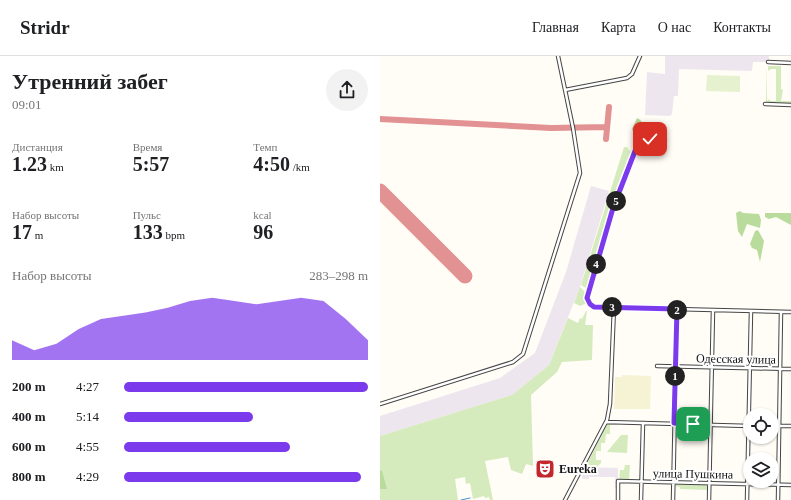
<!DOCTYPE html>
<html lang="ru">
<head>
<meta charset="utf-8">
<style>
  :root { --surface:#fff; --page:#f2f2f2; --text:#202124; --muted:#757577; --line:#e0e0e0; --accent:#7c3aed }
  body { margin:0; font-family:"Times New Roman",serif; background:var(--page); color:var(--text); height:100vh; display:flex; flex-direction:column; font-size:15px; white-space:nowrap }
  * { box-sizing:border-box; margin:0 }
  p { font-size:13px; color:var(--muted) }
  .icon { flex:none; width:22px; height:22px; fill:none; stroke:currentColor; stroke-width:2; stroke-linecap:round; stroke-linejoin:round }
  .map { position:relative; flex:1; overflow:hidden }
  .panel { display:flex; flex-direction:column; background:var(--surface); width:380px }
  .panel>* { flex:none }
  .fabs { position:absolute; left:363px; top:352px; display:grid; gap:8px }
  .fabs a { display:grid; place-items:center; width:36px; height:36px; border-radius:50%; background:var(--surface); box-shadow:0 1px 3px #0004; font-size:20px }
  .pin { position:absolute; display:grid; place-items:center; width:34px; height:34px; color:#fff; margin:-17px; border-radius:8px; box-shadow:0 2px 6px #0006 }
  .km { position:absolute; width:20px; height:20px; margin:-10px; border-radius:50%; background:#222; color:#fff; font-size:11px; line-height:20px; text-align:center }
  .round { display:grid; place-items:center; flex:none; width:42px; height:42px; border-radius:21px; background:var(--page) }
  .headline { display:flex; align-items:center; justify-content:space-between; height:68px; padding:0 12px }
  h1 { font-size:22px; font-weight:600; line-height:30px }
  .stats { display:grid; grid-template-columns:repeat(3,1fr); gap:6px; height:68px; padding:4px 12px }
  .stats div { display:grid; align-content:center }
  .stats b { font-size:20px; font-weight:600 }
  .stats small { font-size:11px; font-weight:400 }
  .stats p { font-size:11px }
  .chart { height:112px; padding:8px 12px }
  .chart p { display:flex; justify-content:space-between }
  .chart svg { width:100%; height:72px; margin-top:4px; fill:var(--accent); opacity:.7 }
  ul { padding:0 12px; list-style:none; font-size:13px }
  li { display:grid; grid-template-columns:64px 48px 1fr; align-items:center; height:30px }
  li i { height:10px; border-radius:5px; background:var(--accent) }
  header { display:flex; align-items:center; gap:24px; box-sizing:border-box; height:56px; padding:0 20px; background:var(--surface); border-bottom:1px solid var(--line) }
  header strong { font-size:19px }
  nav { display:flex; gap:22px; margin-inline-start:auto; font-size:14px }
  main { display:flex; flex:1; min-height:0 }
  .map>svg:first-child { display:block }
  .industrial { fill:#eee6ef }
  .farmland { fill:#f6f3d4 }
  .green { fill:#d5ebbd }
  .forest { fill:#b9dc9c }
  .pitch { fill:#e6f2cf }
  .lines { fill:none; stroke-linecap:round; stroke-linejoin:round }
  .stream { stroke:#3f96cf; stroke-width:1 }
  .taxiway { stroke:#e29292; stroke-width:6 }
  .runway { stroke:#e29292; stroke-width:15 }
  .minor-casing { stroke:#444; stroke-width:4.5 }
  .minor { stroke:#fff; stroke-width:2.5 }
  .route-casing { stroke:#fff; stroke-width:8 }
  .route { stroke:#7c3aed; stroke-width:5 }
  .labels { text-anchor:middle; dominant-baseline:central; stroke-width:4; stroke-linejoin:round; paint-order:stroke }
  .street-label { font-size:12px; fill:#111; stroke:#fff }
  .poi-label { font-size:12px; font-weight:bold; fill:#111; stroke:#fff; text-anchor:start }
</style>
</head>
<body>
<header>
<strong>Stridr</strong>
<nav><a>Главная</a><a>Карта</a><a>О нас</a><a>Контакты</a></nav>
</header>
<main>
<section class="panel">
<div class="headline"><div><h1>Утренний забег</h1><p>09:01</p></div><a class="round"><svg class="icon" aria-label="share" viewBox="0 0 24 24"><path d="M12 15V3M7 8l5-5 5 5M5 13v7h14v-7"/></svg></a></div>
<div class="stats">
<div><p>Дистанция</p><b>1.23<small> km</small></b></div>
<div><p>Время</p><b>5:57</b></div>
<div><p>Темп</p><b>4:50<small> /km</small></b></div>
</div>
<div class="stats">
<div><p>Набор высоты</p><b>17<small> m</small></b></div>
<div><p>Пульс</p><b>133<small> bpm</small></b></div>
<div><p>kcal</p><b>96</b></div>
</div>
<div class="chart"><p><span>Набор высоты</span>283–298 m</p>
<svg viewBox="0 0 160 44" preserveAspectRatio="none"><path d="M0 44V32L10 38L20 34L30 25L40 19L50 17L60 15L70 12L80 8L90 6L100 8L110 10L120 8L130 6L140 8L150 19L160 32V44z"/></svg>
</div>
<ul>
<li><b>200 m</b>4:27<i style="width:100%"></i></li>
<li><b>400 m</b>5:14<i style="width:53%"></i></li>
<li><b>600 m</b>4:55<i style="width:68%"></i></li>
<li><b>800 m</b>4:29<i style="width:97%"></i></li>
</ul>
</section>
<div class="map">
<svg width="411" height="444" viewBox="0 0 411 444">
  <rect width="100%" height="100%" fill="#fffdf5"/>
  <path class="industrial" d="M285,0h104v6h-16l-1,9 -73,-2 -1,27h-4l-2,18 -2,2 -25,-1 2,-43 18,2z
    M211,130l18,5 -29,96 -31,78 -37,30 -132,41v-20l120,-38 35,-25 31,-81z
    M205,411l33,1v20h-3v-11h-26v2h-7v-8z"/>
  <path class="farmland" d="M242,319l29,1 -1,33h-36l1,-32h7z"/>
  <path class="green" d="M386,7l1,38 3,-2v2h6v-32h-5l-3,2v-5h13v23l2,1 -2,11h10v3l-25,-1z
    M244,91h3l5,7 -20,51 -23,81 -3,2 -5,-3z
    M200,231l5,5 2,11 -7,3 -6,-3z
    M206,255h1l-2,14h8l-1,35 -30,2 -5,10 -26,23 2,71 -7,-2 -4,10 -11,-4 -3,-13 -23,4 8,39h-3l-1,-3 -4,1 -1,-2 -11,3 -3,-16 -4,1 -1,-7 -10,2 3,21h-78v-64l132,-41 37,-30 19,-47 10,5 2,-5 2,1z
    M228,367l9,1v1h-7v9h-4l-1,9h-4v8h-5v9h5v3l-4,4 -11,-1z
    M241,379h7l-1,18 -20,-1z
    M245,409h5l-1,16h-10l1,-11h4z
    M295,429h32v5l-27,-1v-2l-5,-1z"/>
  <path class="forest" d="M257,62c9,4 6,12 0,17l-3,-1 -2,-5z
    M360,155l3,2 16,1 2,6 -1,8 -13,-4 -5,13 -4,-6 -2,-18z
    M385,157h26v12l-15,-8 -7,2 -4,-2z
    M378,174l6,11 -4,21 -3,-12 -5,-2 -2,-4 5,-13z
    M0,414l2,1 5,18h-7z"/>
  <path class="pitch" d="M327,19l33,1v16l-34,-1z"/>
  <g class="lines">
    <path class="stream" d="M81,444l9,-2"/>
    <path class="taxiway" d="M0,63l171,9 56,-1
      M226,83l3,-32"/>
    <path class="runway" d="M0,135l85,85"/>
    <defs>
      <path id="minor" d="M388,6l23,1
        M185,34l62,-12 5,-4 8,-18
        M385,48l26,1
        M285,84l-19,-1 -9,7 -24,62 -25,82c-1,8 -1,13 6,17l197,5
        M277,310l134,3
        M0,348l133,-42 10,-8 57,-181 -7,-45 -15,-72
        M226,366l144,4
        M392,370h19
        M185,444l42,-80 3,-16 4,-97
        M238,444v-19l173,4
        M261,444l2,-77
        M293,444l4,-191
        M329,444l4,-190
        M367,444l4,-189
        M398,444l3,-188"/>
    </defs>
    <use href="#minor" class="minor-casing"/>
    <use href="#minor" class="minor"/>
  </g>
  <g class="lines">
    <defs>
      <path id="route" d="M270,83l-7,1 -6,6 -24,62 -26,90 3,6 4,3 83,2 -3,114 19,1"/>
    </defs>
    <use href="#route" class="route-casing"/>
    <use href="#route" class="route"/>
  </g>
  <defs>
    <symbol id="theatre-square" viewBox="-11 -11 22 22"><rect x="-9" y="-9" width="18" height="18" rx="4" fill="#c4262e" stroke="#fff"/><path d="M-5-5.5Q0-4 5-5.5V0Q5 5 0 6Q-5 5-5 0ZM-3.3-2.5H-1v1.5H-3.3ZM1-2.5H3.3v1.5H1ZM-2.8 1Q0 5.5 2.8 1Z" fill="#fff"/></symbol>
  </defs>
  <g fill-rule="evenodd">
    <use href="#theatre-square" x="154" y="402" width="22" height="22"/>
  </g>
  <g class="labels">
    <g class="street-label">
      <text transform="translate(356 303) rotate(1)">Одесская улица</text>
      <text transform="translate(313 418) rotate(1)">улица Пушкина</text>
    </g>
    <g class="poi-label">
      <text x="179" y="413">Eureka</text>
    </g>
  </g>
</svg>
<div class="fabs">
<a><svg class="icon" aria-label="locate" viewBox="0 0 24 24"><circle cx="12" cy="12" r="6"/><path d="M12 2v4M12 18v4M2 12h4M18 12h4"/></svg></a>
<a><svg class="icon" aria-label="layers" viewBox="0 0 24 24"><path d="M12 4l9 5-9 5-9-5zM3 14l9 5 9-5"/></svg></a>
</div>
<div class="pin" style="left:313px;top:368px;background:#1e9e55"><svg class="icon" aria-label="arrive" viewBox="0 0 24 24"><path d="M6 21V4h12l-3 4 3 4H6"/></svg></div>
<div class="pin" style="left:270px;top:83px;background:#d93025"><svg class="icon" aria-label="check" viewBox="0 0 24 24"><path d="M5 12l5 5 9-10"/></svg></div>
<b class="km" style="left:295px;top:320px">1</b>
<b class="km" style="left:297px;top:254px">2</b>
<b class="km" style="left:232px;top:251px">3</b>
<b class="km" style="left:216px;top:208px">4</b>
<b class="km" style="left:236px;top:145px">5</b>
</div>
</main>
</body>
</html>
